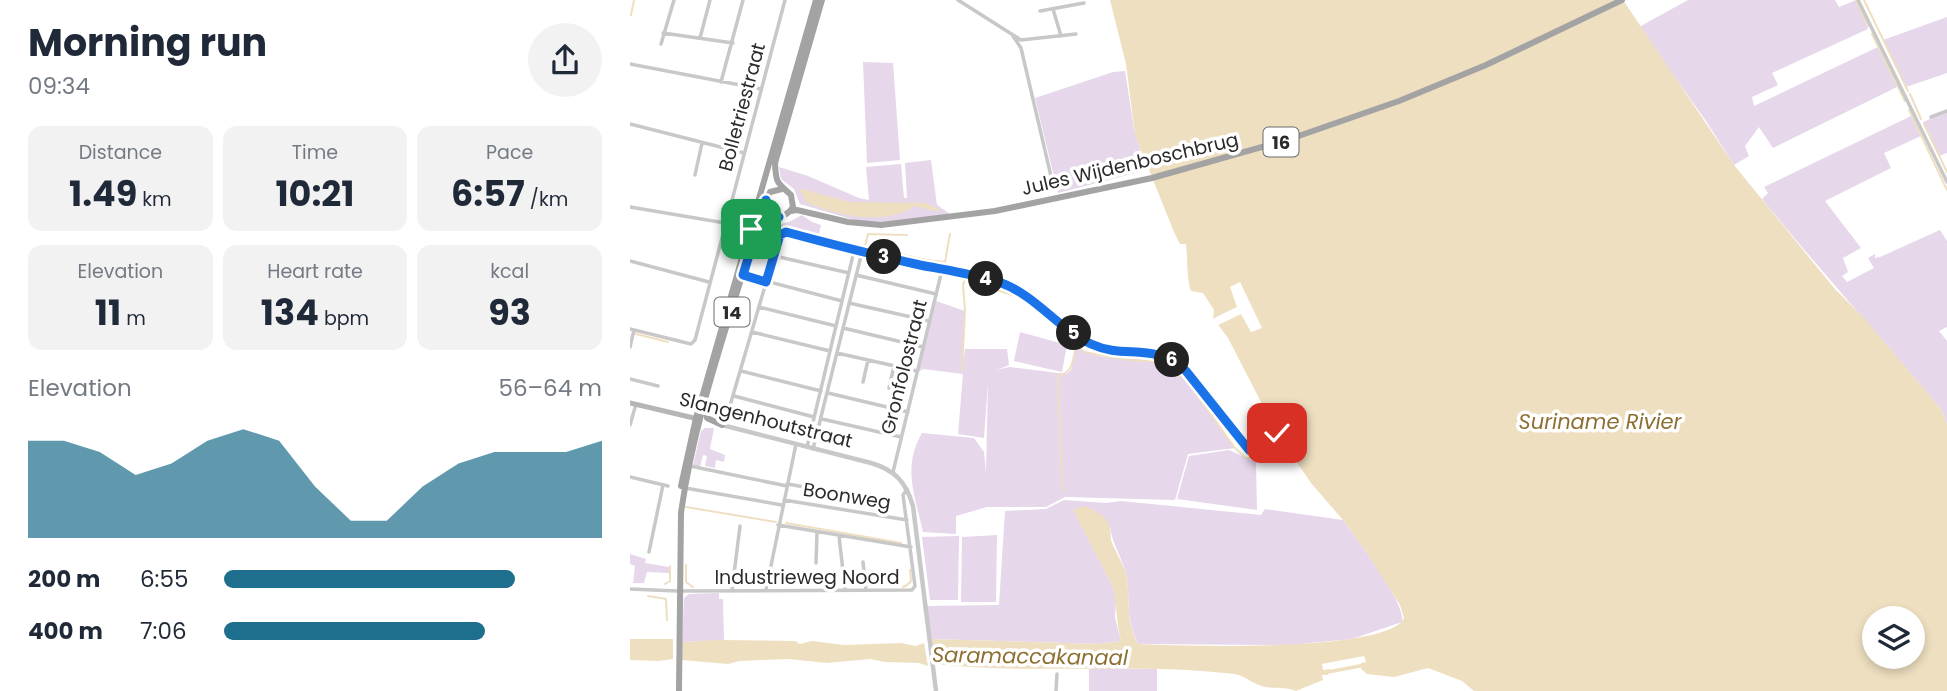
<!DOCTYPE html>
<html lang="en">
<head>
<meta charset="utf-8">
<style>
  :root { --surface:#fff; --page:#f2f2f3; --text:#1f2937; --muted:#747a83; --accent:#1d6f8d }
  body { margin:0; font-family:Poppins,sans-serif; background:var(--page); color:var(--text); height:100vh; display:flex; flex-direction:column; font-size:26px; white-space:nowrap }
  * { box-sizing:border-box; margin:0 }
  p { font-size:23px; color:var(--muted) }
  .icon { flex:none; width:38px; height:38px; fill:none; stroke:currentColor; stroke-width:2; stroke-linecap:round; stroke-linejoin:round }
  .map { position:relative; flex:1; overflow:hidden }
  .side { display:flex; flex-direction:column; background:var(--surface); width:630px }
  .side>* { flex:none }
  .fabs { position:absolute; left:1232px; top:606px; display:grid; gap:14px }
  .fabs a { display:grid; place-items:center; width:63px; height:63px; border-radius:50%; background:var(--surface); box-shadow:0 4px 10px #0003; font-size:35px }
  .pin { position:absolute; display:grid; place-items:center; width:60px; height:60px; color:#fff; margin:-30px; border-radius:14px; box-shadow:0 4px 10px #0006 }
  .km { position:absolute; width:35px; height:35px; margin:-18px; border-radius:50%; background:#222; color:#fff; font-size:19px; line-height:35px; text-align:center }
  .round { display:grid; place-items:center; flex:none; width:74px; height:74px; border-radius:37px; background:var(--page) }
  .headline { display:flex; align-items:center; justify-content:space-between; height:119px; padding:0 28px }
  h1 { font-size:38px; font-weight:700; line-height:52px }
  .stats { display:grid; grid-template-columns:repeat(3,1fr); gap:10px; height:119px; padding:7px 28px }
  .stats div { display:grid; align-content:center; border-radius:14px; background:var(--page); text-align:center }
  .stats b { font-size:35px; font-weight:700 }
  .stats small { font-size:19px; font-weight:400 }
  .stats p { font-size:19px }
  .chart { height:196px; padding:14px 28px }
  .chart p { display:flex; justify-content:space-between }
  .chart svg { width:100%; height:126px; margin-top:7px; fill:var(--accent); opacity:.7 }
  ul { padding:0 28px; list-style:none; font-size:23px }
  li { display:grid; grid-template-columns:112px 84px 1fr; align-items:center; height:52px }
  li i { height:18px; border-radius:9px; background:var(--accent) }
  main { display:flex; flex:1; min-height:0 }
  .map>svg:first-child { display:block }
  .green { fill:#e6d7eb }
  .water { fill:#eedfc0; fill-rule:evenodd }
  .pier { fill:#fff }
  .lines { fill:none; stroke-linecap:round; stroke-linejoin:round }
  .stream { stroke:#eedfc0; stroke-width:2 }
  .canal { stroke:#eedfc0; stroke-width:3.5 }
  .minor { stroke:#c8c8c8; stroke-width:3.5 }
  .tertiary { stroke:#c8c8c8; stroke-width:4.5 }
  .secondary { stroke:#b5b5b5; stroke-width:5 }
  .primary { stroke:#a3a3a3; stroke-width:6 }
  .route-casing { stroke:#fff; stroke-width:14 }
  .route { stroke:#1a73e8; stroke-width:9 }
  .labels { text-anchor:middle; dominant-baseline:central; stroke-width:7; stroke-linejoin:round; paint-order:stroke }
  .shield { fill:#fff; stroke:#6b6b6b; stroke-width:2 }
  .shield-label { font-size:18px; font-weight:bold; fill:#2b2b2b }
  .street-label { font-size:19px; fill:#2b2b2b; stroke:#fff }
  .water-label { font-size:21px; font-style:italic; fill:#8d7031; stroke:#fff }
</style>
</head>
<body>
<main>
<section class="side">
<div class="headline"><div><h1>Morning run</h1><p>09:34</p></div><a class="round"><svg class="icon" aria-label="share" viewBox="0 0 24 24"><path d="M12 15V3M7 8l5-5 5 5M5 13v7h14v-7"/></svg></a></div>
<div class="stats">
<div><p>Distance</p><b>1.49<small> km</small></b></div>
<div><p>Time</p><b>10:21</b></div>
<div><p>Pace</p><b>6:57<small> /km</small></b></div>
</div>
<div class="stats">
<div><p>Elevation</p><b>11<small> m</small></b></div>
<div><p>Heart rate</p><b>134<small> bpm</small></b></div>
<div><p>kcal</p><b>93</b></div>
</div>
<div class="chart"><p><span>Elevation</span>56–64 m</p>
<svg viewBox="0 0 160 44" preserveAspectRatio="none"><path d="M0 44V10L10 10L20 14L30 22L40 18L50 10L60 6L70 10L80 26L90 38L100 38L110 26L120 18L130 14L140 14L150 14L160 10V44z"/></svg>
</div>
<ul>
<li><b>200 m</b>6:55<i style="width:77%"></i></li>
<li><b>400 m</b>7:06<i style="width:69%"></i></li>
</ul>
</section>
<div class="map">
<svg width="1317" height="691" viewBox="0 0 1317 691">
  <rect width="100%" height="100%" fill="#fff"/>
  <path class="green" d="M1058,0h147l4,7 17,-7 12,29 -96,44 6,12 -26,12 2,9 124,-59 19,40 -124,61 -14,-21 -14,19 4,10 -15,9 -28,-44 -67,-94z
    M1317,17v56l-41,14 -23,-47z
    M233,62l30,1 7,97 -33,3z
    M495,71l9,58 13,41 -89,23 -23,-95 78,-26z
    M1317,112v41l-8,3 -16,-34z
    M1281,116l10,20 -37,17 7,15 -66,33 36,47 -18,10 5,14 -6,4 5,6 27,-14 -6,-10 7,-4v4l5,-1 60,-27 7,11v86l-8,4 8,10v83l-6,-15c-59,-70 -121,-139 -179,-210l6,-6 -4,-6z
    M301,160l6,45 13,9 -70,10 -22,-3 -58,-17 -6,-15 -13,-10 -2,-12 29,9 51,22 10,2 -3,-33 35,-3 3,34h3l-2,-35z
    M172,215l10,7 9,3 -3,14 -37,-9 -2,7 -9,-3v-7l19,-5z
    M306,301l29,10 -2,51 2,-13h42l2,16 -12,5 12,-3 57,7 5,-4 5,-25c22,19 58,10 85,17 25,7 58,64 74,86l-47,6 -13,46 -110,-3 -19,10h-59l-31,9v18l-33,-2c-8,-36 -21,-65 -1,-99l52,5 10,14 2,22 2,-91 -4,55 -26,-4 5,-60 -40,-5 -5,3z
    M390,332l47,13 -5,27 -48,-11z
    M75,428h9l-4,21 15,6 -1,7 -8,-2 -1,8 -10,-2 2,-10 -4,-1 -3,12 -7,-2 8,-34z
    M599,450l27,12 1,48 -80,-11 12,-43z
    M434,500l42,3 15,-2 140,14 4,-6 78,11c13,18 64,84 59,102l-50,17 -63,6 -151,-1c-12,-24 -8,-41 -11,-65 -3,-19 -15,-34 -17,-53l-24,7 26,52 4,13 -1,20 6,23 -21,3 -172,-5 -5,-33 76,-1 6,-94 41,-2z
    M367,535l-1,67h-35l1,-65z
    M329,536l-1,64h-28l-8,-63z
    M0,554l16,5 -1,4 24,4v6l-22,-1 -3,11h-11l2,-17 -5,-2z
    M89,593v6h4l1,41 -42,2 2,-44 5,-4z
    M471,668l56,1v22h-68v-22z"/>
  <path class="water" d="M480,0h513l111,165 100,123 30,30 77,91 6,15v267h-473l-12,-10 -34,-13 -34,9 -27,-3 -6,-5v-6l5,-1 -2,-6 -42,8 1,6 7,-1 -2,6h-6l1,5 -27,11c-12,-5 -25,-1 -37,-6 -9,-3 -15,-10 -25,-11 -100,-12 -199,1 -300,-10l-6,-25 172,5 21,-3c-5,-19 -4,-38 -9,-56l-39,-75 12,-4c10,5 21,9 25,21 1,5 0,11 2,16 5,12 13,23 15,36 3,24 -1,43 11,65 40,2 250,9 266,-26l-4,-13 -31,-49 -26,-36 -32,-37 -34,-50 -49,-95 -15,-20 1,-8 -11,-17 -12,-2c-5,-14 -3,-32 -5,-47h-6l-6,-12 -39,-97 -9,-71zM1244,618h39v38h-39z
    M168,188l52,14 76,1 14,7 -1,2 -24,-6c-30,20 -76,10 -107,-3z
    M0,639h43v20l-15,2 -28,-1z
    M86,640l79,1 5,3 12,-3 32,4 57,-2 15,3 8,-3 4,23 -9,-3 -34,-1 -15,-3 -43,4 -38,-4 -28,1 -22,1 -11,3 -46,-4v-18z"/>
  <path class="pier" d="M610,282l22,46 -11,4 -10,-18 -27,13 -4,-7 27,-13 -7,-20z"/>
  <g class="lines">
    <path class="stream" d="M1226,0l12,26
      M1234,0l44,91
      M1,15l3,-15
      M1242,34l33,67
      M1280,94l11,25
      M1279,110l38,80
      M1294,124l23,48
      M153,227l80,19
      M277,235l-39,-1 -3,12 61,14 19,2 5,-28
      M335,311l-2,-26 2,-6 55,19 14,10 50,44 45,8 33,2 24,18 49,68 11,10 13,-2 26,-16
      M6,334l32,8
      M332,370l3,-59
      M432,490l-4,-114c16,-4 14,-15 18,-29
      M56,507l90,15
      M156,523l115,20
      M56,565v17l7,5
      M35,584l5,-3v-15
      M273,587l4,-2 4,-4 -1,-11
      M18,596l18,3 1,21"/>
    <path class="canal" d="M698,672l37,-7"/>
    <path class="minor" d="M328,0l63,40 55,-6
      M1228,0l89,182
      M423,9l8,27
      M410,11l44,-8
      M33,33l70,10
      M383,36l8,12 33,141
      M70,38l10,-38
      M31,44l13,-44
      M0,64l131,25
      M91,82l22,-82
      M1301,117l16,-6
      M0,124l114,29
      M65,175l7,-32
      M0,207l95,16
      M145,256l74,17
      M0,261l79,21
      M113,275l99,26
      M226,275l80,19
      M219,303l80,18
      M129,307l77,19
      M213,328l80,19
      M0,329l61,15 4,-4 90,-340
      M122,332l78,19
      M0,347l4,-17
      M207,353l80,18
      M111,371l80,20
      M0,379l28,7
      M233,382l5,-22
      M259,388l5,-22
      M198,393l80,19
      M104,396l80,21
      M192,419l79,18
      M0,425l6,-21
      M94,426l56,-191 6,-3c44,12 89,23 134,33 26,5 54,9 78,17 38,13 59,46 93,62 35,16 62,-3 95,27l63,79 28,-17
      M177,447l47,-196
      M183,449l49,-197
      M60,466l97,20
      M263,472l49,-202
      M0,477l38,9
      M157,484l84,14
      M55,488l97,17
      M154,500l123,20
      M148,525l133,22
      M209,536l6,53
      M19,552l14,-67
      M233,562l3,28
      M186,563l1,-30
      M0,589l47,2
      M102,590l8,-64
      M136,590l30,-146
      M51,591l231,-1 3,-4 -12,-91 4,-6
      M426,691l1,-17"/>
    <path class="tertiary" d="M92,425l149,38c24,7 35,19 42,43l23,185"/>
    <path class="secondary" d="M0,403l68,16"/>
    <path class="primary" d="M161,211l6,-1 51,12 33,3 114,-14 157,-33 138,-39 109,-38 87,-36 136,-65
      M148,217l-10,-5 -2,-12 4,-8 12,-3
      M76,408l1,10 15,7
      M51,486l15,-68 120,-418
      M49,691l2,-178c13,-95 47,-188 74,-280 8,-16 29,-11 38,-26l-2,-12c-14,-13 -15,-11 -16,-32l47,-163"/>
  </g>
  <g class="lines">
    <defs>
      <path id="route" d="M121,229l15,-29 2,12 11,5 -13,5 -9,7 -14,46 23,7 14,-47 6,-3c44,12 89,23 134,33 26,5 54,9 79,17 37,13 58,46 92,62 35,16 62,-3 95,27l63,79 28,-17"/>
    </defs>
    <use href="#route" class="route-casing"/>
    <use href="#route" class="route"/>
  </g>
  <g class="labels">
    <g class="shield">
      <rect x="633.5" y="127.5" width="35" height="29" rx="5"/>
      <rect x="84.5" y="297.5" width="35" height="29" rx="5"/>
    </g>
    <g class="shield-label">
      <text x="651" y="142">16</text>
      <text x="102" y="312">14</text>
    </g>
    <g class="street-label">
      <text transform="translate(112 107) rotate(-75)">Bolletriestraat</text>
      <text transform="translate(500 164) rotate(-13)">Jules Wijdenboschbrug</text>
      <text transform="translate(274 367) rotate(-76)">Gronfolostraat</text>
      <text transform="translate(136 420) rotate(14)">Slangenhoutstraat</text>
      <text transform="translate(217 496) rotate(9)">Boonweg</text>
      <text x="177" y="577">Industrieweg Noord</text>
    </g>
    <g class="water-label">
      <text x="970" y="421">Suriname Rivier</text>
      <text transform="translate(400 656) rotate(1)">Saramaccakanaal</text>
    </g>
  </g>
</svg>
<div class="fabs">
<a><svg class="icon" aria-label="layers" viewBox="0 0 24 24"><path d="M12 4l9 5-9 5-9-5zM3 14l9 5 9-5"/></svg></a>
</div>
<div class="pin" style="left:121px;top:229px;background:#1e9e55"><svg class="icon" aria-label="arrive" viewBox="0 0 24 24"><path d="M6 21V4h12l-3 4 3 4H6"/></svg></div>
<div class="pin" style="left:647px;top:433px;background:#d93025"><svg class="icon" aria-label="check" viewBox="0 0 24 24"><path d="M5 12l5 5 9-10"/></svg></div>
<b class="km" style="left:254px;top:257px">3</b>
<b class="km" style="left:356px;top:279px">4</b>
<b class="km" style="left:444px;top:333px">5</b>
<b class="km" style="left:542px;top:360px">6</b>
</div>
</main>
</body>
</html>
